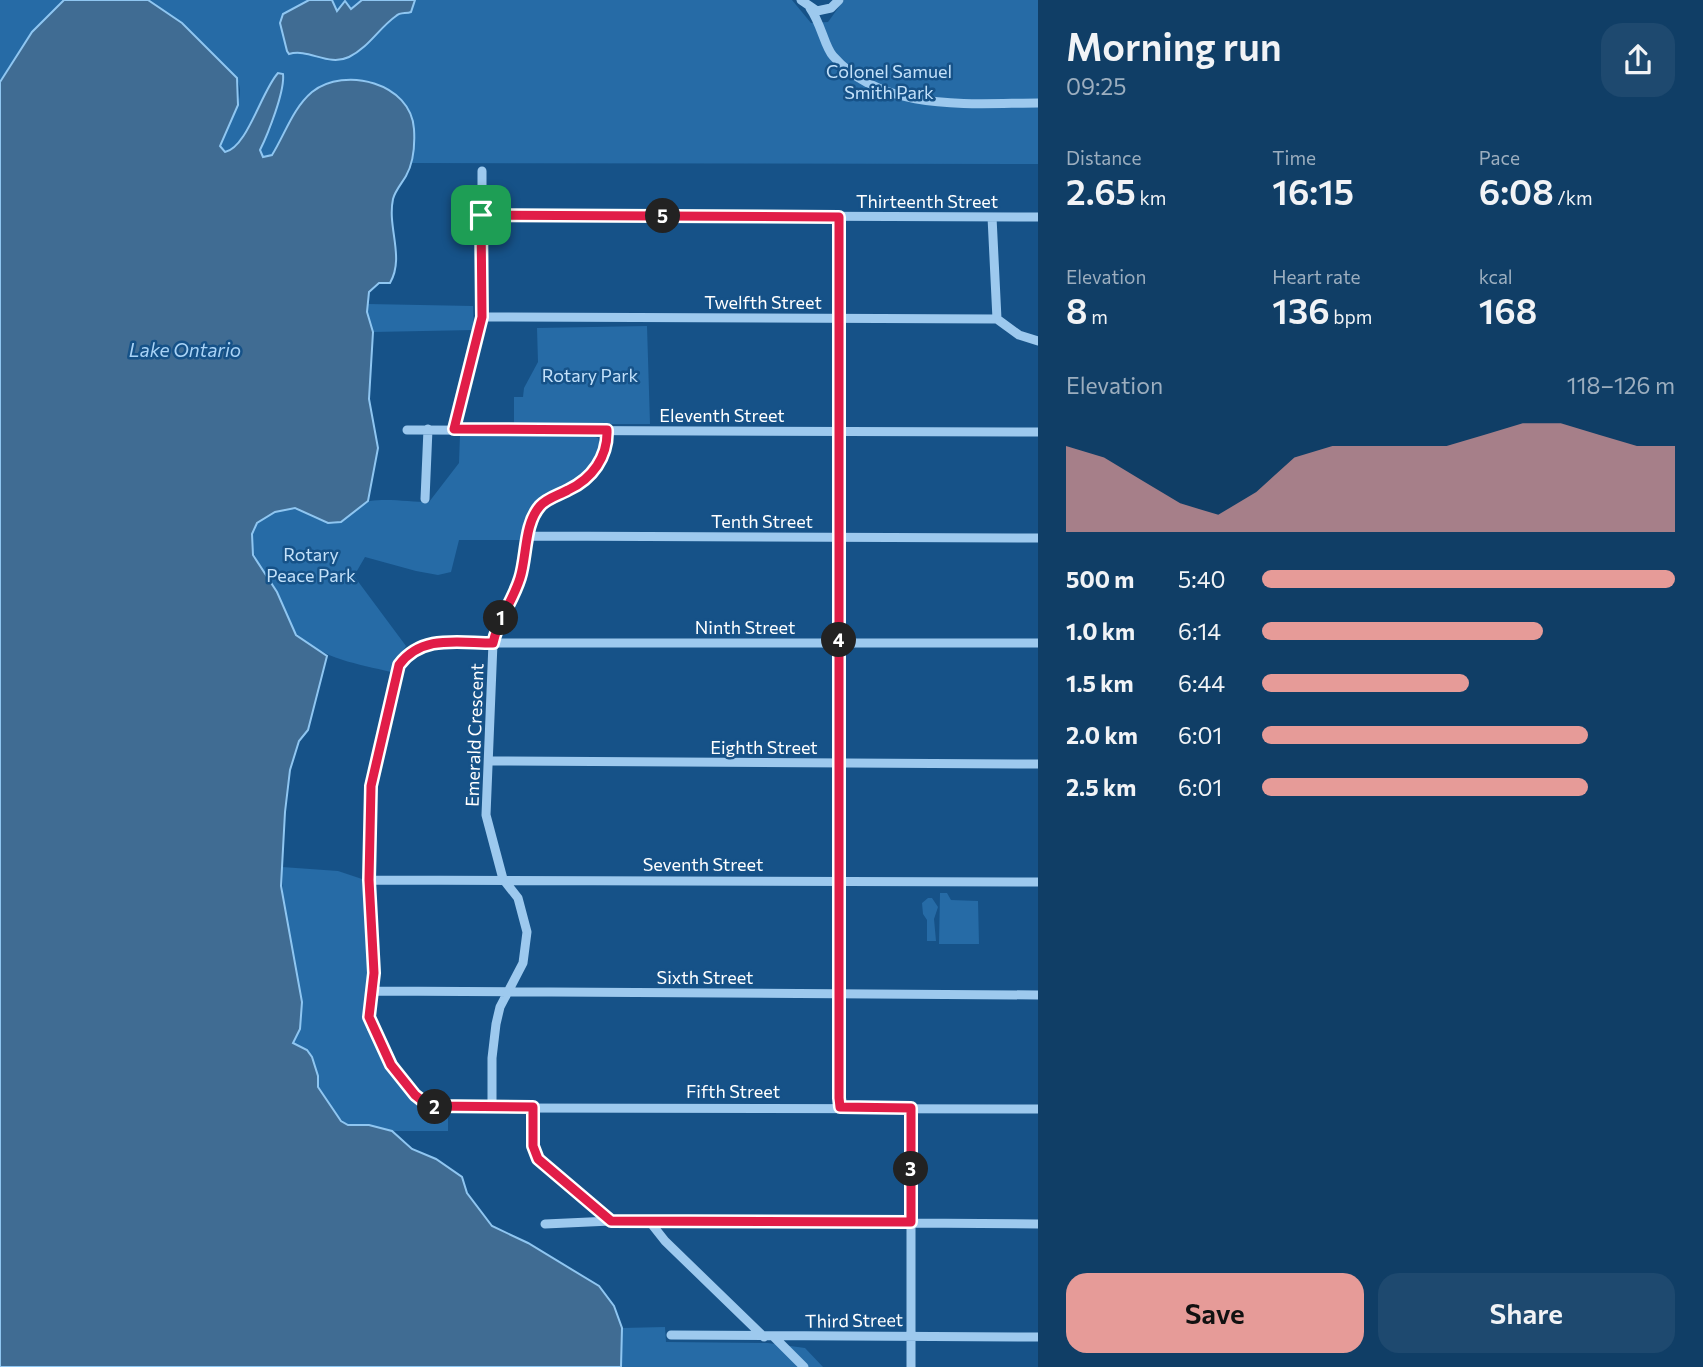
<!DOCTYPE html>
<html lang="en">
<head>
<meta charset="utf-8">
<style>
  :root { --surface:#103e66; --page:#1e496f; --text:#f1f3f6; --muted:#9caebf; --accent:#e69b98 }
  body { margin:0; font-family:Commissioner,sans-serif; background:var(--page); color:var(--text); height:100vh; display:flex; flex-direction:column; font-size:26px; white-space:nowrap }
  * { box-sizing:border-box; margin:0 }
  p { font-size:23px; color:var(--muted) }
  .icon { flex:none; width:38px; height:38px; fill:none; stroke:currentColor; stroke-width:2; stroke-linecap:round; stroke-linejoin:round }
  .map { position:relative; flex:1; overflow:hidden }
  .panel { display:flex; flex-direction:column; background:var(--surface); width:665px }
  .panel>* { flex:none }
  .pin { position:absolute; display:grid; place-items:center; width:60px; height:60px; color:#fff; margin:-30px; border-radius:14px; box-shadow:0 4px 10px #0006 }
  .km { position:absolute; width:35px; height:35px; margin:-18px; border-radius:50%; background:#222; color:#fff; font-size:19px; line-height:35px; text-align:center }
  .round { display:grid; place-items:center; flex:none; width:74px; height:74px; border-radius:21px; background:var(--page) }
  .headline { display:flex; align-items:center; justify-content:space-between; height:119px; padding:0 28px }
  h1 { font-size:38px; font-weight:600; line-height:52px }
  .figures { display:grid; grid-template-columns:repeat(3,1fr); gap:10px; height:119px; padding:7px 28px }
  .figures div { display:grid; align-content:center }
  .figures b { font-size:35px; font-weight:600 }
  .figures small { font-size:19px; font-weight:400 }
  .figures p { font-size:19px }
  .chart { height:196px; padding:14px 28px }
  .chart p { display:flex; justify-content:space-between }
  .chart svg { width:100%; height:126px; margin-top:7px; fill:var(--accent); opacity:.7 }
  .action { display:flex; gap:14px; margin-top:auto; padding:14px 28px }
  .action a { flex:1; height:80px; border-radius:21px; background:var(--accent); color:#111; font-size:28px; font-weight:600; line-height:80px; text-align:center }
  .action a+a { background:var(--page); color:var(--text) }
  ul { padding:0 28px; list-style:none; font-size:23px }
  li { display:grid; grid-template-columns:112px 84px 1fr; align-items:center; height:52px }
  li i { height:18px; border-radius:9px; background:var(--accent) }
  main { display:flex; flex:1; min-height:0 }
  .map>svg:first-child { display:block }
  .green { fill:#266ba6 }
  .water { fill:#406c93; stroke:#8fc6f1; stroke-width:2 }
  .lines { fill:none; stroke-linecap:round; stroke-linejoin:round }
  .minor { stroke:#9dc9ee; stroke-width:9 }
  .route-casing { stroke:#fff; stroke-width:14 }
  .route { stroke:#e11d48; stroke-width:9 }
  .labels { text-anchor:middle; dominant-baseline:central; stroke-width:5; stroke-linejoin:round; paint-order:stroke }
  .park-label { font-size:18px; fill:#c3e1fa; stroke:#165288 }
  .street-label { font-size:18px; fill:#fff; stroke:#165288 }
  .water-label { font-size:19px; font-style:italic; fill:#a9d3f6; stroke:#165288 }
</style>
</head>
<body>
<main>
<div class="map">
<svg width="1038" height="1367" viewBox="0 0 1038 1367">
  <rect width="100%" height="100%" fill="#165288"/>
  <path class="green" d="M0,0h64l-32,32 -32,50z
    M148,0h644l19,23 17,-1 16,-22h194v164l-626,-1 2,-35 -18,-33 -26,-14 -38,2 -21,10 -17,21 -22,41 -6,3 -6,-3c0,-10 7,-18 11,-27 5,-12 13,-46 8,-55l-39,67 -12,13 -8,-7c4,-20 20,-34 20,-56 -1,-17 -16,-22 -26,-33 -22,-22 -40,-40 -66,-57z
    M368,304l105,2 1,24 -101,2 -6,-20z
    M647,326l3,98h-136v-27h9l1,-9 14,-26 -1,-34z
    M460,435h131l7,3c13,36 -48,50 -64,65 -9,8 -10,26 -13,37h-62l-8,32 -13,3 -22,-4 -51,-14 -11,19 52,70 -15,26c-33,-8 -68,-13 -93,-37 -11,-9 -14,-31 -21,-43 -12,-21 -44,-54 -13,-75 29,-20 41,1 65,6 18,4 26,-18 41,-22 18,-3 41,1 59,1l30,-39z
    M282,867l56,4 24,8 8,84 -4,63 28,50 27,31 -1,2 14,5 14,1v16h-56l-23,-6h-21c-14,-9 -19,-26 -30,-38v-11l-25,-32 7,-15 2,-27 -19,-96z
    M940,893h7l4,7 27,1 1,43h-40z
    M928,898h4l6,9 -4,12 2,22h-9v-21l-4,-6 -1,-11z
    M665,1327l1,15 102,1 37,5 18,19h-202l1,-39z"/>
  <path class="water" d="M64,0h84l34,23 55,55 1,27 -18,41 5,6c22,-4 37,-62 53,-79l5,1c2,17 -15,60 -23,76l3,7 9,-2c13,-21 21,-47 40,-63 33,-26 99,-9 102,37 1,16 0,33 -8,47 -4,7 -11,15 -13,23 -6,29 12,58 -3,84h-11l-10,9 -2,20 6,20 -4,67 9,49 -10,53 -27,21 -13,1 -33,-15 -20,4 -18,11 -5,11 1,21 24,37 19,43 31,21 -19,74 -9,11 -9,29 -5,42 -4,74 21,116 -2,27 -7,14 14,7 5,7 6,19v11l23,34 7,4h21l23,6 20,18 24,10 26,18 5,16 25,33 36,17 71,43 15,20 8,22 -1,39h-621v-1285l32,-50z
    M309,0h23l5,11 8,-10 6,8 11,-9h53l-4,12c-5,2 -11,0 -15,4 -17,12 -27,31 -47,41 -21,10 -40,-9 -60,-3l-2,-3 -7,-28 3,-9z"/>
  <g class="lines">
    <path class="minor" d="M801,0l16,11 14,-3 8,-8
      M810,8c11,15 15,40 23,48 50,57 138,47 205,47
      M481,215l557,2
      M839,217l1,890
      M992,217l5,102
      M482,317l515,2 22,16 19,6
      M454,429l28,-112v-146
      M407,430l631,2
      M607,430l-4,24 -13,21 -52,33 -8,20 -10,51 -21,43 -6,21h-63l-26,15 -10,24 -23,104 -2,94 5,93 -6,44 4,12 31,52 19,20 14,7 602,1
      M425,499l3,-70
      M529,536l509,2
      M489,761l549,3
      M369,880l669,2
      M372,991l666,4
      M492,1107v-49l4,-34 4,-17 23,-44 4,-31 -9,-34 -15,-19 -17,-64 7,-172h545
      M533,1107v39l5,13 73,62
      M650,1222l15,19 99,96
      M545,1224l66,-3 427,3
      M671,1335l367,2
      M774,1337l30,30
      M911,1367v-259"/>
  </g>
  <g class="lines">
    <defs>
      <path id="route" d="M481,215l358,2v881l1,9 71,1v114l-300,-1 -73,-62 -5,-13v-39l-104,-1 -14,-11 -24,-30 -22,-48 5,-44 -5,-93 2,-94 28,-121c23,-31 60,-22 94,-22 5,-24 20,-42 27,-65 7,-22 4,-54 20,-72 7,-8 19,-11 28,-16 24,-11 40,-33 39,-60l-153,-1 28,-112z"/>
    </defs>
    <use href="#route" class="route-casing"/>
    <use href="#route" class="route"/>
  </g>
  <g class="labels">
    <g class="park-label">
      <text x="889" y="71">Colonel Samuel<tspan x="889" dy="21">Smith Park</tspan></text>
      <text x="590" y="375">Rotary Park</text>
      <text x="311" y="554">Rotary<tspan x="311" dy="21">Peace Park</tspan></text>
    </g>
    <g class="street-label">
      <text x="927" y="201">Thirteenth Street</text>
      <text x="763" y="302">Twelfth Street</text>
      <text x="722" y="415">Eleventh Street</text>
      <text x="762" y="521">Tenth Street</text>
      <text x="745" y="627">Ninth Street</text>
      <text transform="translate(474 735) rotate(-88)">Emerald Crescent</text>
      <text x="764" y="747">Eighth Street</text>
      <text x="703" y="864">Seventh Street</text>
      <text x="705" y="977">Sixth Street</text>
      <text x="733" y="1091">Fifth Street</text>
      <text transform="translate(854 1320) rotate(-1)">Third Street</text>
    </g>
    <g class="water-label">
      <text x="185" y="349">Lake Ontario</text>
    </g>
  </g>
</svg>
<div class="pin" style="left:481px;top:215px;background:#1e9e55"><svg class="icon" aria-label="arrive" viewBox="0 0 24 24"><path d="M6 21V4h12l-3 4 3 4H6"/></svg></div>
<b class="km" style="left:501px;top:618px">1</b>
<b class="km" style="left:435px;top:1107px">2</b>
<b class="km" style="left:911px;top:1169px">3</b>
<b class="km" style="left:839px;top:640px">4</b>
<b class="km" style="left:663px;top:216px">5</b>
</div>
<section class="panel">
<div class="headline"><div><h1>Morning run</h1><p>09:25</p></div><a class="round"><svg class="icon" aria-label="share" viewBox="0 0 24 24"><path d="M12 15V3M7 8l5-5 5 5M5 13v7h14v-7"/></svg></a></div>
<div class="figures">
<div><p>Distance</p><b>2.65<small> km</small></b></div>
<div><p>Time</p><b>16:15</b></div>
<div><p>Pace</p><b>6:08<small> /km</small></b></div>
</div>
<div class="figures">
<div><p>Elevation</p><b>8<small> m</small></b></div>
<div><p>Heart rate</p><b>136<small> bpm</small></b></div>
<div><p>kcal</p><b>168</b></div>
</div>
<div class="chart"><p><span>Elevation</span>118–126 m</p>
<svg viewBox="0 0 160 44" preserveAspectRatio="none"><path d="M0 44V14L10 18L20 26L30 34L40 38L50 30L60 18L70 14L80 14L90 14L100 14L110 10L120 6L130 6L140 10L150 14L160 14V44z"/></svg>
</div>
<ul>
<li><b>500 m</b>5:40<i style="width:100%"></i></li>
<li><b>1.0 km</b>6:14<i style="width:68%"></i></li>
<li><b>1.5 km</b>6:44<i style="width:50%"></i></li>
<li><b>2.0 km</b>6:01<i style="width:79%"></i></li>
<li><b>2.5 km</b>6:01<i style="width:79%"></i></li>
</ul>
<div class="action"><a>Save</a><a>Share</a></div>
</section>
</main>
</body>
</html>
